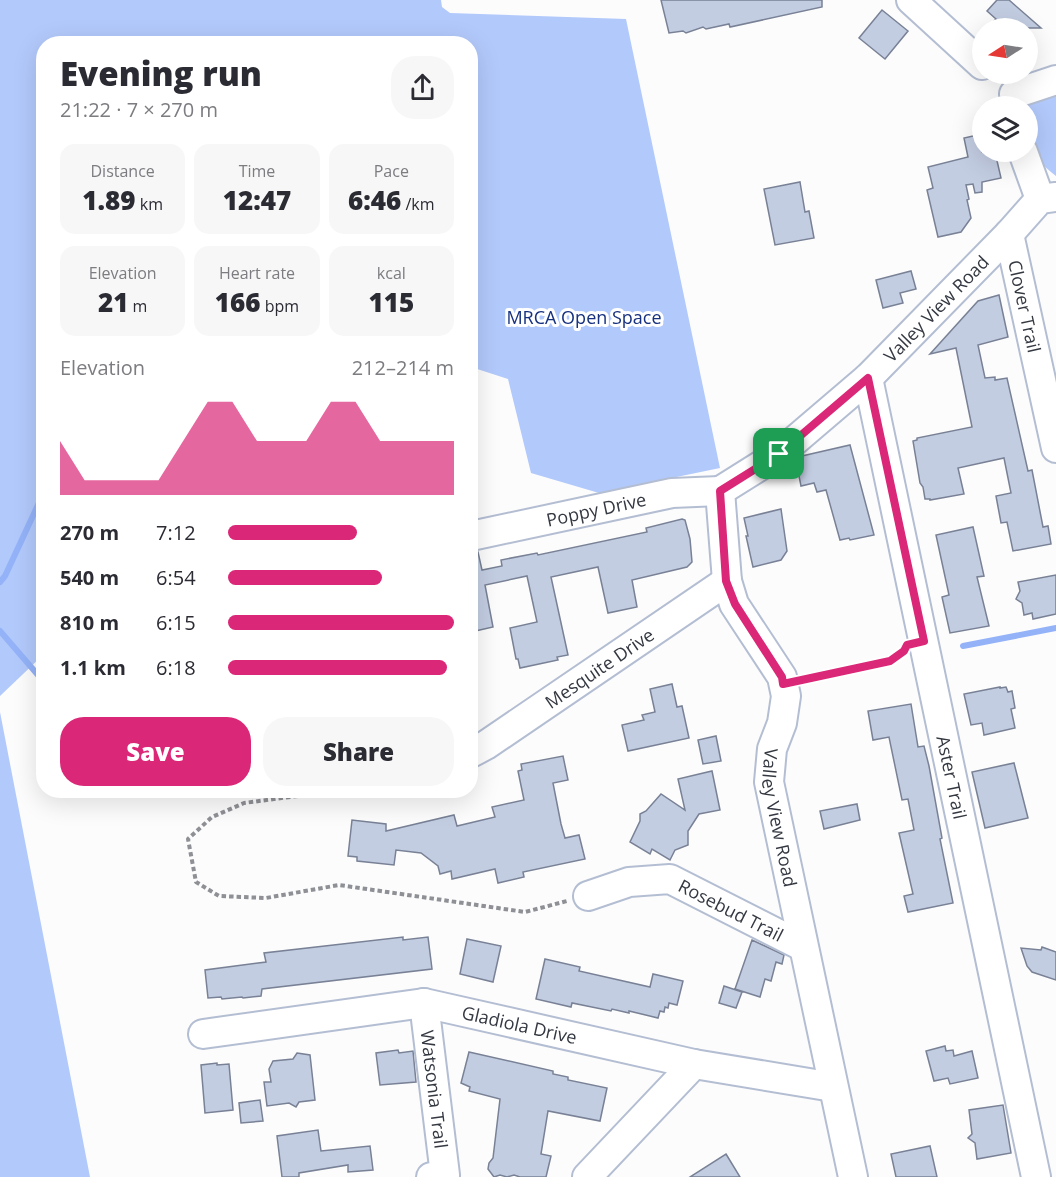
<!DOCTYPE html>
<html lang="en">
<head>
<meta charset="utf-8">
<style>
  :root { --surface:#fff; --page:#f7f7f7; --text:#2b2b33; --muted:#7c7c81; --accent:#db2777 }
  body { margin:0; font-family:"Open Sans",sans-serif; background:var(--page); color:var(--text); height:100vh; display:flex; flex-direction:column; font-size:22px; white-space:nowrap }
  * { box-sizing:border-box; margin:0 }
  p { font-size:20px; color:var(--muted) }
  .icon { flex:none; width:33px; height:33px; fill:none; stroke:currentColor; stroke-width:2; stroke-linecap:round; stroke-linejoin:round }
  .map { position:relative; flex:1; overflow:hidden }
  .panel { position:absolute; left:36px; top:36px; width:442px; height:762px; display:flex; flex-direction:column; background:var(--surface); border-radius:24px; box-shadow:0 6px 24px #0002 }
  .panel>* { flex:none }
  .needle { width:39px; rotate:258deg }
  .buttons { position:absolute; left:972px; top:18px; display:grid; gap:12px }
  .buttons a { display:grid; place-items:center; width:66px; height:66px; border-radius:50%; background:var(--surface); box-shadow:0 6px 24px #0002; font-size:30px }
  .pin { position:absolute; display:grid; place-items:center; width:51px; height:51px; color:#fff; margin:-26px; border-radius:12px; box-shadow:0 3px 9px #0006 }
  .round { display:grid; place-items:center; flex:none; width:63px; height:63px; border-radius:24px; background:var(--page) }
  .overview { display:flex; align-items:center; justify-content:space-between; height:102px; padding:0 24px }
  h1 { font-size:33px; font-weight:800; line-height:45px }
  .figures { display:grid; grid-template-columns:repeat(3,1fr); gap:9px; height:102px; padding:6px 24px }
  .figures div { display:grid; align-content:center; border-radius:15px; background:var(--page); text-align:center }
  .figures b { font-size:26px; font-weight:800 }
  .figures small { font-size:16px; font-weight:400 }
  .figures p { font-size:16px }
  .chart { height:168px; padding:12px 24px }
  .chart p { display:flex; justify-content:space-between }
  .chart svg { width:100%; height:108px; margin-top:6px; fill:var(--accent); opacity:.7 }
  .cta { display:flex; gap:12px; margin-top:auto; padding:12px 24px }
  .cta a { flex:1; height:69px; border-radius:24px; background:var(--accent); color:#fff; font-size:24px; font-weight:800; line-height:69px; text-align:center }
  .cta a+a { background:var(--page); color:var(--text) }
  ul { padding:0 24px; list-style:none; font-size:20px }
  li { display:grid; grid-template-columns:96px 72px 1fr; align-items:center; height:45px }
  li i { height:15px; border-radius:8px; background:var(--accent) }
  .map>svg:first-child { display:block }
  .green { fill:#b2c9fb }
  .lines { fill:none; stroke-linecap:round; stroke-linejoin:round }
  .stream { stroke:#93b2f8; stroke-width:6 }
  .building { fill:#c3cde2; stroke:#788195; stroke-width:1.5 }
  .minor-casing { stroke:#b4bed3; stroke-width:32 }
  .path { stroke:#8e9095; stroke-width:4; stroke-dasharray:4.5 3; stroke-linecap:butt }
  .minor { stroke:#fff; stroke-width:28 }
  .route-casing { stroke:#fff; stroke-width:12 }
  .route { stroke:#db2777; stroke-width:8 }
  .labels { text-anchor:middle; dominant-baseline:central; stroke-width:6; stroke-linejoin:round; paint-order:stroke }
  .street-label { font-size:18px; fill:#343841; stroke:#fff }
  .park-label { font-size:18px; fill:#17317f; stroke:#fff }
</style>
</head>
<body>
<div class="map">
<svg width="1056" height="1177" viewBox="0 0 1056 1177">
  <rect width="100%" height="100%" fill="#fcfcfc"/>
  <path class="green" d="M0,0h441l1,7 8,6 176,6 94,449 -121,25 -68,-20 -23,-94 -37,-12v-323h-427l-1,611 -43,41z
    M1056,89v87c-28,-21 -28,-37 -28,-70h-2l9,-12z
    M0,712l90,465h-90z"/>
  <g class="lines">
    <path class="stream" d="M0,582l5,-6 39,-84
      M0,631l44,51
      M963,646l93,-18"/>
  </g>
  <path class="building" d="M661,0h161v7l-92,20 -1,-3 -23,5 -3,-2 -17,6 -3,-2 -14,2z
    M997,0h12l32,28h-54l9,-9 -9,-8z
    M882,10l26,21 -23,28 -26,-21z
    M982,134v18h13l6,26 -19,4v10l-7,1 -2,-9 -7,1 3,14 -2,1 4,18 -10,14 -23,5 -11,-47 6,-2 -5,-21 40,-10 -4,-19z
    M800,182l5,30 4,-1 5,27 -39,7 -11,-56z
    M911,271l5,18 -16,4 3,10 -20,5 -7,-28z
    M999,295l9,42 -30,8 7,33 10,-1v3l12,-2 21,93 4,-1 11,57 5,-1 3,18 -38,7 -6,-29 -6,1 -5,-27 15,-3 -7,-35 -46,10 6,26 -34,6v-1h-5l-2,-12 -3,-4 -7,-42 4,-1v-2l55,-11 -16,-79 -26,6 48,-53z
    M850,445l24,90 -24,5 -1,-2 -9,2 -14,-50 -9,2 -3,-9 -13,3 -5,-25 6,-5z
    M781,509l6,42 -6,9 -28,7 -7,-31h2l-4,-18z
    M682,519l3,1 5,19 2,23 -5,5 -55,13 5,27 -29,6 -10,-46 -47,10 17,78 -11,2 1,3 -38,8 -2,-9h-2l-6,-31 27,-6 -10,-46 -42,9 8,42 -22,5v-79l7,-1 4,18 20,-4 -1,-6 36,-7 1,2 109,-23 -1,-4z
    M973,527l11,49 -7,1 12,49 -39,7 -8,-36 7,-2 -13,-60z
    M1056,575v39l-23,5 -1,-6 -8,2 -2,-12 -6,-4 4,-8 -2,-9z
    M672,684l5,23 5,-1 7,32 -61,13 -6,-26 22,-5 -2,-5 13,-3 -5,-23z
    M1000,687v1l6,-1 2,5 4,-1 3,17 -4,1 4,19 -31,7 -2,-12 -11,2 -7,-31z
    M911,704l7,43 6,-1 5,20 13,72 -2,1 13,64 -45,9 -4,-16 9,-2 -14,-61 15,-3 -6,-31 -6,1 -13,-63 -16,3 -5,-29z
    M716,736l5,25 -18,3 -5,-24z
    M563,756l5,24 -15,3 8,41 4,14 14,-3 6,24 -62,13 1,5 -26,6 -3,-14 -43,10 -1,-8 -11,3 -2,-8 -17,-13 -25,-3 -2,15 -37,-4v-4l-9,-1 4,-36 34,4v7l68,-16 3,11 38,-9 -3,-10 32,-7 -6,-29 4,-1 -1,-6z
    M1014,763l14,55 -43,10 -13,-56z
    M712,771l8,39 -21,4 -11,17v14l-13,5 -5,10 -18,-11 -2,5 -20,-12 10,-21v-7l6,-3 15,-17 24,16 -7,-31z
    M857,804l3,16 -36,9 -4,-18z
    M403,937v3l25,-3 4,32 -170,20 -1,7 -18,2 -1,-1 -20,2 -1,-2 -13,1 -3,-28 61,-8 -2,-9z
    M467,939l34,7 -8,36 -33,-8z
    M752,940l32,15 -2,9 -6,-2 -5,19 -6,-2 -5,18 -25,-8z
    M1042,947l14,5v28l-24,-8 -5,-6 -6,-18 20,2z
    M545,959l35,8 -1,4 71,16 3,-13 30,7 -6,24 -8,-2 -1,5 -3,-1 -1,5 -4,-1 -2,7 -29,-7v2l-17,-4 -1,2 -39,-8 -1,4 -35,-8z
    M724,986l18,6 -6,16 -17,-5z
    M945,1046l1,5 7,-1 1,6 18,-5 6,27 -28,6 -2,-6 -14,3 -8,-30z
    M398,1050l1,3 14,-2 3,31 -36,3 -4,-32z
    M469,1052l84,19v3l15,3v3l39,8 -7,33 -52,-10 -7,43 10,2 -5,21h-26l-6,-2 -7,2 -7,-2 -6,2 -6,-8 1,-6 4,-5 7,-59 -31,-8 1,-4 -9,-4z
    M297,1053l13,2 5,45 -16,2 -3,5 -7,-4 -22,3 -3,-24h7l-2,-13 4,-8 20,-2z
    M217,1063v2l12,-1 4,46 -28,3 -4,-48z
    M260,1100l3,21 -22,2 -2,-20z
    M1003,1105l8,48 -34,6 -2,-16 -7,-5 4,-4 -3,-24z
    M318,1130l3,21 49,-5 3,24 -25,2v-7l-49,8v4h-17l-5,-41z
    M930,1146l7,31h-41l-5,-23z
    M726,1154l14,23h-50z"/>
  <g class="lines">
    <defs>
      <g id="minor">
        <path d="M911,0l71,65"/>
        <path d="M1014,94l42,-14"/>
        <path d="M1023,152l17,47"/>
        <path id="s1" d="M1009,234l47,214"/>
        <path id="s2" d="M868,378l168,799"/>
        <path id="s3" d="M720,491l7,90 7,23 48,73 4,19 -4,27 -10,26 -3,33 84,395"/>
        <path id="s4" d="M720,491l59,-37 89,-76 141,-144 31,-35 16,-2"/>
        <path id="s5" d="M471,536l201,-43 48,-2"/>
        <path id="s6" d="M471,753l15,-8 241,-164"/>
        <path id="s7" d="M588,896l41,-14 41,-3 132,67"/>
        <path id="s8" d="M424,1003l21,172 -14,2"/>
        <path id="s9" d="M203,1034l221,-31 270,61 139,23"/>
        <path d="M587,1177l107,-113"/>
      </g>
    </defs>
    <use href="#minor" class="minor-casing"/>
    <path class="path" d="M805,679l85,-18 13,-9
      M327,790l-7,3 -76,10 -32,14 -24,22 8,43 23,14 47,2 73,-13 186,27 42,-11"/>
    <use href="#minor" class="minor"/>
  </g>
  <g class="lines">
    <defs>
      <path id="route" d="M868,378l56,263 -17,4 -3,6 -14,10 -107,23 -1,-7 -47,-73 -9,-23 -6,-90 59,-37z"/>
    </defs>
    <use href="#route" class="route-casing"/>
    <use href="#route" class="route"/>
  </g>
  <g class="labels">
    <g class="street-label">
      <text stroke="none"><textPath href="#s1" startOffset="74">Clover Trail</textPath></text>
      <text stroke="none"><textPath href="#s4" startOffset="284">Valley View Road</textPath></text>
      <text stroke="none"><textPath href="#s5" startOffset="128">Poppy Drive</textPath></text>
      <text stroke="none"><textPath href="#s6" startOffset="154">Mesquite Drive</textPath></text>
      <text stroke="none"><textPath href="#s2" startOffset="408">Aster Trail</textPath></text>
      <text stroke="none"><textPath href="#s3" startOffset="346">Valley View Road</textPath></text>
      <text stroke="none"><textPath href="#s7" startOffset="153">Rosebud Trail</textPath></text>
      <text stroke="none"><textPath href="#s9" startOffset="321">Gladiola Drive</textPath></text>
      <text stroke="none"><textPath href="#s8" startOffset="87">Watsonia Trail</textPath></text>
    </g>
    <g class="park-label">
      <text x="584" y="317">MRCA Open Space</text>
    </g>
  </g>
</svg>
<div class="buttons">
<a><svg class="needle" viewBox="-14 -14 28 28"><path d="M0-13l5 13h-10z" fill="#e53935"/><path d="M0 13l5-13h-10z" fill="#7c7c81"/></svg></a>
<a><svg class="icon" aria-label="layers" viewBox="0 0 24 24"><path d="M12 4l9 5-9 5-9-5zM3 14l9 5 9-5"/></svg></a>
</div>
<div class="pin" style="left:779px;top:454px;background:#1e9e55"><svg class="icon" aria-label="arrive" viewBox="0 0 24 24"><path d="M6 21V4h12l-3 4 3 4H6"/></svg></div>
<section class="panel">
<div class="overview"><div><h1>Evening run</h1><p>21:22 · 7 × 270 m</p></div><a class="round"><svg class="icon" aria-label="share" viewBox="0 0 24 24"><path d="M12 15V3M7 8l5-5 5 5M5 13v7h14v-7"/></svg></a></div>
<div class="figures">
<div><p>Distance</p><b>1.89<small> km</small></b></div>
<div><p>Time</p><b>12:47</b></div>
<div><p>Pace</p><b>6:46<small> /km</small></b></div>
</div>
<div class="figures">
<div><p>Elevation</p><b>21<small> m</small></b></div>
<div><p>Heart rate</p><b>166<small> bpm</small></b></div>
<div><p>kcal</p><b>115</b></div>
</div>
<div class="chart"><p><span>Elevation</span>212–214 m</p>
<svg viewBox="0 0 160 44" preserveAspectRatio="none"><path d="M0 44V22L10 38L20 38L30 38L40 38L50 22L60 6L70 6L80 22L90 22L100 22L110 6L120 6L130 22L140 22L150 22L160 22V44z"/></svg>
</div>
<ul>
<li><b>270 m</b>7:12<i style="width:57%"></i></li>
<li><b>540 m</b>6:54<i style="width:68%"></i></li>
<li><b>810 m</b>6:15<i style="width:100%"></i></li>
<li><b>1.1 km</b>6:18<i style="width:97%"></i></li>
</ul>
<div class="cta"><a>Save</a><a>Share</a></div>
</section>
</div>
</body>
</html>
